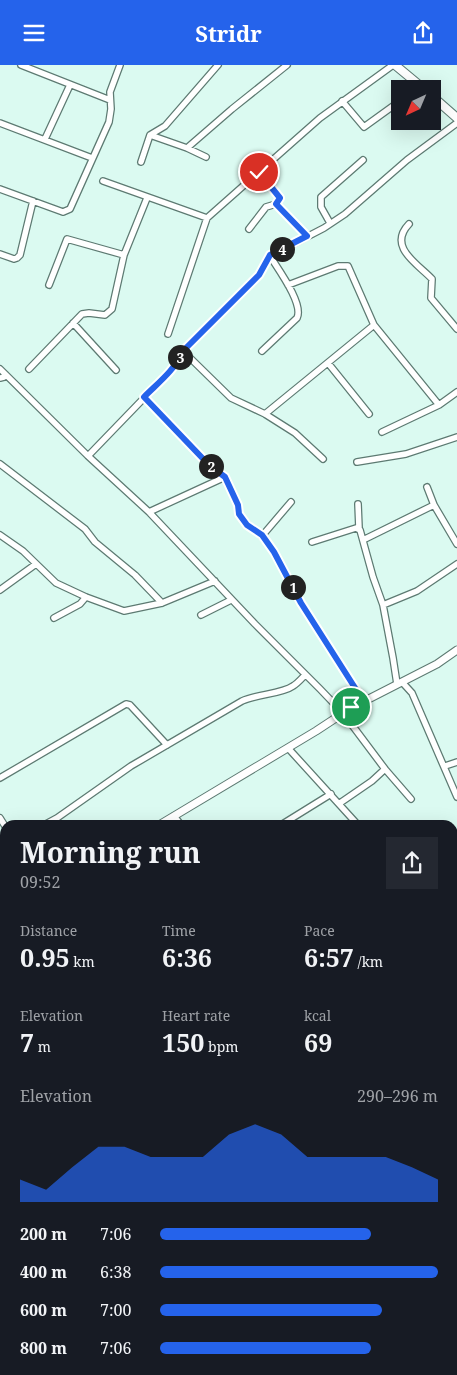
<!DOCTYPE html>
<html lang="en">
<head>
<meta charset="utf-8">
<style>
  :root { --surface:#171b24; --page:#242831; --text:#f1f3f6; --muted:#9ea1a6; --accent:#2563eb }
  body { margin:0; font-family:"Noto Serif",serif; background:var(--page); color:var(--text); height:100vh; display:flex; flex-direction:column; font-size:19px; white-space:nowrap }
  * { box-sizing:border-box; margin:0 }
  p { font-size:16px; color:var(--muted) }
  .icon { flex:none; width:28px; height:28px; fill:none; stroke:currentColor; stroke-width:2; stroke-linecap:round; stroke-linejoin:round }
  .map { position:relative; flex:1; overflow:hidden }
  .sheet { position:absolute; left:0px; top:755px; width:458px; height:555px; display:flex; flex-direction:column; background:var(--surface); border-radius:15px 15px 0 0; box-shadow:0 5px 20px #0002 }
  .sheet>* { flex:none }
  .needle { width:32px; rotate:224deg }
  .buttons { position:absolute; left:391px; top:15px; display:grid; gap:10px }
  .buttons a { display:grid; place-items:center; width:50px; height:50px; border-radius:0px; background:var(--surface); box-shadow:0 5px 20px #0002; font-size:25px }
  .pin { position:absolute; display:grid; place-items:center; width:42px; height:42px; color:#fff; margin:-21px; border:2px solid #fff; border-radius:50%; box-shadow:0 1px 5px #0007 }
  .km { position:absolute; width:25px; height:25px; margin:-12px; border-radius:50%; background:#222; color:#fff; font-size:14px; line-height:25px; text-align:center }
  .round { display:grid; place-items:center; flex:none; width:52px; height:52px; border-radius:0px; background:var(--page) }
  .overview { display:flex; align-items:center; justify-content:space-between; height:85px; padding:0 20px }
  h1 { font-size:28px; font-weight:700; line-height:38px }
  .stats { display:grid; grid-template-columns:repeat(3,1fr); gap:8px; height:85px; padding:5px 20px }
  .stats div { display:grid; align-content:center }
  .stats b { font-size:25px; font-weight:700 }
  .stats small { font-size:14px; font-weight:400 }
  .stats p { font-size:14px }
  .chart { height:140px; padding:10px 20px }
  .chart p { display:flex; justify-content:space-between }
  .chart svg { width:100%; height:90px; margin-top:5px; fill:var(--accent); opacity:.7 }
  ul { padding:0 20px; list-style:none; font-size:16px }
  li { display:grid; grid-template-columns:80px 60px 1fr; align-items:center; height:38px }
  li i { height:12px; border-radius:6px; background:var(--accent) }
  header { display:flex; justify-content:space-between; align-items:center; height:65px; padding:0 20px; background:var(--accent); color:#fff; font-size:22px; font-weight:700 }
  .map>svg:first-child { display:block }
  .industrial { fill:url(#industrial-furrows) }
  .green { fill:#b0ca93 }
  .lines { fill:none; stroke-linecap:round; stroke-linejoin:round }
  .minor-casing { stroke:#5d7a72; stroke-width:8 }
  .tertiary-casing { stroke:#5d7a72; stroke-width:9 }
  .secondary-casing { stroke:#5d7a72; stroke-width:10 }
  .minor { stroke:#fff; stroke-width:5.5 }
  .tertiary { stroke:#fff; stroke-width:7 }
  .secondary { stroke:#fff; stroke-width:8 }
  .route-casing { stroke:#fff; stroke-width:10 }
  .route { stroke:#2563eb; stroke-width:6 }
</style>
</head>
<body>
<header><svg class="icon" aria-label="menu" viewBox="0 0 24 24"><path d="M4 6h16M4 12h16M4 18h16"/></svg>Stridr<svg class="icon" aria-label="share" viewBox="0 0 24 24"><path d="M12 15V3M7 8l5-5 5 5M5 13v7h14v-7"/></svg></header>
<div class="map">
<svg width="457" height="1310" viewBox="0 0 457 1310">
  <defs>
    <pattern id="industrial-furrows" width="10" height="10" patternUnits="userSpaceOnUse" patternTransform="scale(1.25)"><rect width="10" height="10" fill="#c8f1e6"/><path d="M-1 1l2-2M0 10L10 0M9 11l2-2" fill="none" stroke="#abcfc5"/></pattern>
  </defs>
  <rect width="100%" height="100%" fill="#dbfaf1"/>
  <path class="industrial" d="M452,766l5,5v291l-5,-8z
    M457,1096v214h-178l-5,-5h178v-206z"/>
  <path class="green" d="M5,859v128l-5,-7v-119z"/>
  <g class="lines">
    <defs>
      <path id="minor" d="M21,0l89,35
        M342,36l22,26 36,-26
        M0,58l92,35
        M150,70l37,13 19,9
        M45,74l25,-54
        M187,83l45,-39 55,-44
        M141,97l9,-27 15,-9 53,-61
        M259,107l21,26 -4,6 31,32
        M103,116l104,37
        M0,124l63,23 7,-3 39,-87 2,-13 -1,-17 10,-27
        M330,158l-9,-16v-10l42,-37
        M409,159c-22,23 9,40 23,55l-1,19 26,31
        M249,164l17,-22 10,-3
        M0,189l14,5 3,-1 3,-3 13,-54
        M49,220l18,-46 57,16
        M288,220l50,-19h10l26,59 65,80
        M73,258l43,47
        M168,269l39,-116 113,-100 73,-53
        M183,286l48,47 34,16 30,19 28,26
        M262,286l35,-33c7,-14 -19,-49 -27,-62
        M328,298l41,51
        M0,304l88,87 61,56 106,112 65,65 23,24 42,56 -13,12 -32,22
        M29,304l53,-55 7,-1 16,2 7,-6 12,-54 23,-57
        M0,313l4,-1 1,-3
        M144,332l65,68 16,12 13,28 1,9 8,10 15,12 12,16 27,51 63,99
        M265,349l109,-89
        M382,367l57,-27 18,-13
        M88,391l85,-88 6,-7 4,-10 76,-76 11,-19 54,-28 21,-14 62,-54 50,-37
        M357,397l49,-8 51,-17
        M0,399l85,65 10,13 40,33 27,28
        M358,439l1,24
        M434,440l23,39
        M149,447l76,-35
        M0,470l23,16 33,32 30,14 38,14 38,-8 53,-22
        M262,471l29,-34
        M363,475l71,-35 -7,-18
        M312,477l44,-14 4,2 13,47 10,28 10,53 4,26
        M0,525l36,-26
        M383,540l34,-14 40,-27
        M201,550l30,-15
        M54,553l26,-14 6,-7
        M402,617l10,11 45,104
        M288,683l70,77
        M445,701l12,-4
        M385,704l26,30
        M0,713l126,-74 4,1 37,40
        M174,751l7,9
        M0,753l5,8
        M44,760l13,-7 74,-52 111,-65c15,-7 40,-7 51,-15 5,-3 9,-8 12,-11
        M281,760l50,-31
        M0,780l5,-2
        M0,1130l5,14
        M0,1172l5,-2
        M0,1265l5,9
        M21,1305l2,5
        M124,1305l4,5
        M219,1305l4,5
        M65,1310l11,-5"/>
      <path id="tertiary" d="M159,760l157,-94 35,-23 86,-44 20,-14
        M0,850l5,-1"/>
      <path id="secondary" d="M395,0l29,24
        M432,31l25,22"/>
    </defs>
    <use href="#minor" class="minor-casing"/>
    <use href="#tertiary" class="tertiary-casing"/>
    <use href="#secondary" class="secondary-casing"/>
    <use href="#minor" class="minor"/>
    <use href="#tertiary" class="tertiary"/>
    <use href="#secondary" class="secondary"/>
  </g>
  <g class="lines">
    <defs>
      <path id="route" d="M259,107l21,26 -4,6 31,32 -37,19 -11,20 -76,76c-8,19 -25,32 -39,46l65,68 16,12 13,28 1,9 8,11 15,10 12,17 27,51 63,99 -13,5"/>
    </defs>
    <use href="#route" class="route-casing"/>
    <use href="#route" class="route"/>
  </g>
</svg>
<div class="buttons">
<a><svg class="needle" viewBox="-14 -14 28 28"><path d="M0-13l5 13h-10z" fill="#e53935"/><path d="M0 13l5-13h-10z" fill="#9ea1a6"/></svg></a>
</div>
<div class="pin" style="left:351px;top:642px;background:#1e9e55"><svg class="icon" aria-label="arrive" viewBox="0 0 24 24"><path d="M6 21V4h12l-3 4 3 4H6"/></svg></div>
<div class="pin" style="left:259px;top:107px;background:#d93025"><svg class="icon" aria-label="check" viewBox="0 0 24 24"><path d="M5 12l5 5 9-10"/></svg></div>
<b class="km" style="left:293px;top:522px">1</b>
<b class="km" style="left:211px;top:401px">2</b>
<b class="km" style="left:180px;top:292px">3</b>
<b class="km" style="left:282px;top:184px">4</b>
<section class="sheet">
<div class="overview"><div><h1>Morning run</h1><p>09:52</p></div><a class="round"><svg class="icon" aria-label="share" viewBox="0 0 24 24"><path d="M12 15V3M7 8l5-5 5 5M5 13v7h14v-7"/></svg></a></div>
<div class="stats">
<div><p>Distance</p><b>0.95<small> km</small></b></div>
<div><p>Time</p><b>6:36</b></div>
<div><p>Pace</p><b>6:57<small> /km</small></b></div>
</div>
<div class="stats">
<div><p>Elevation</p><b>7<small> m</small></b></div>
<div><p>Heart rate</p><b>150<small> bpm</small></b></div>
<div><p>kcal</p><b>69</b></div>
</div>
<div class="chart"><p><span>Elevation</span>290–296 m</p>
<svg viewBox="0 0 160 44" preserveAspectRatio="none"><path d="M0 44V33L10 38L20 27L30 17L40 17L50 22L60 22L70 22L80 11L90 6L100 11L110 22L120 22L130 22L140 22L150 27L160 33V44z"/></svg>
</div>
<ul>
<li><b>200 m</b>7:06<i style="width:76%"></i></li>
<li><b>400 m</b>6:38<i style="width:100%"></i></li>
<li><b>600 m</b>7:00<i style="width:80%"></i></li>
<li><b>800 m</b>7:06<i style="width:76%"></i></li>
</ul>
</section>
</div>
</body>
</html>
